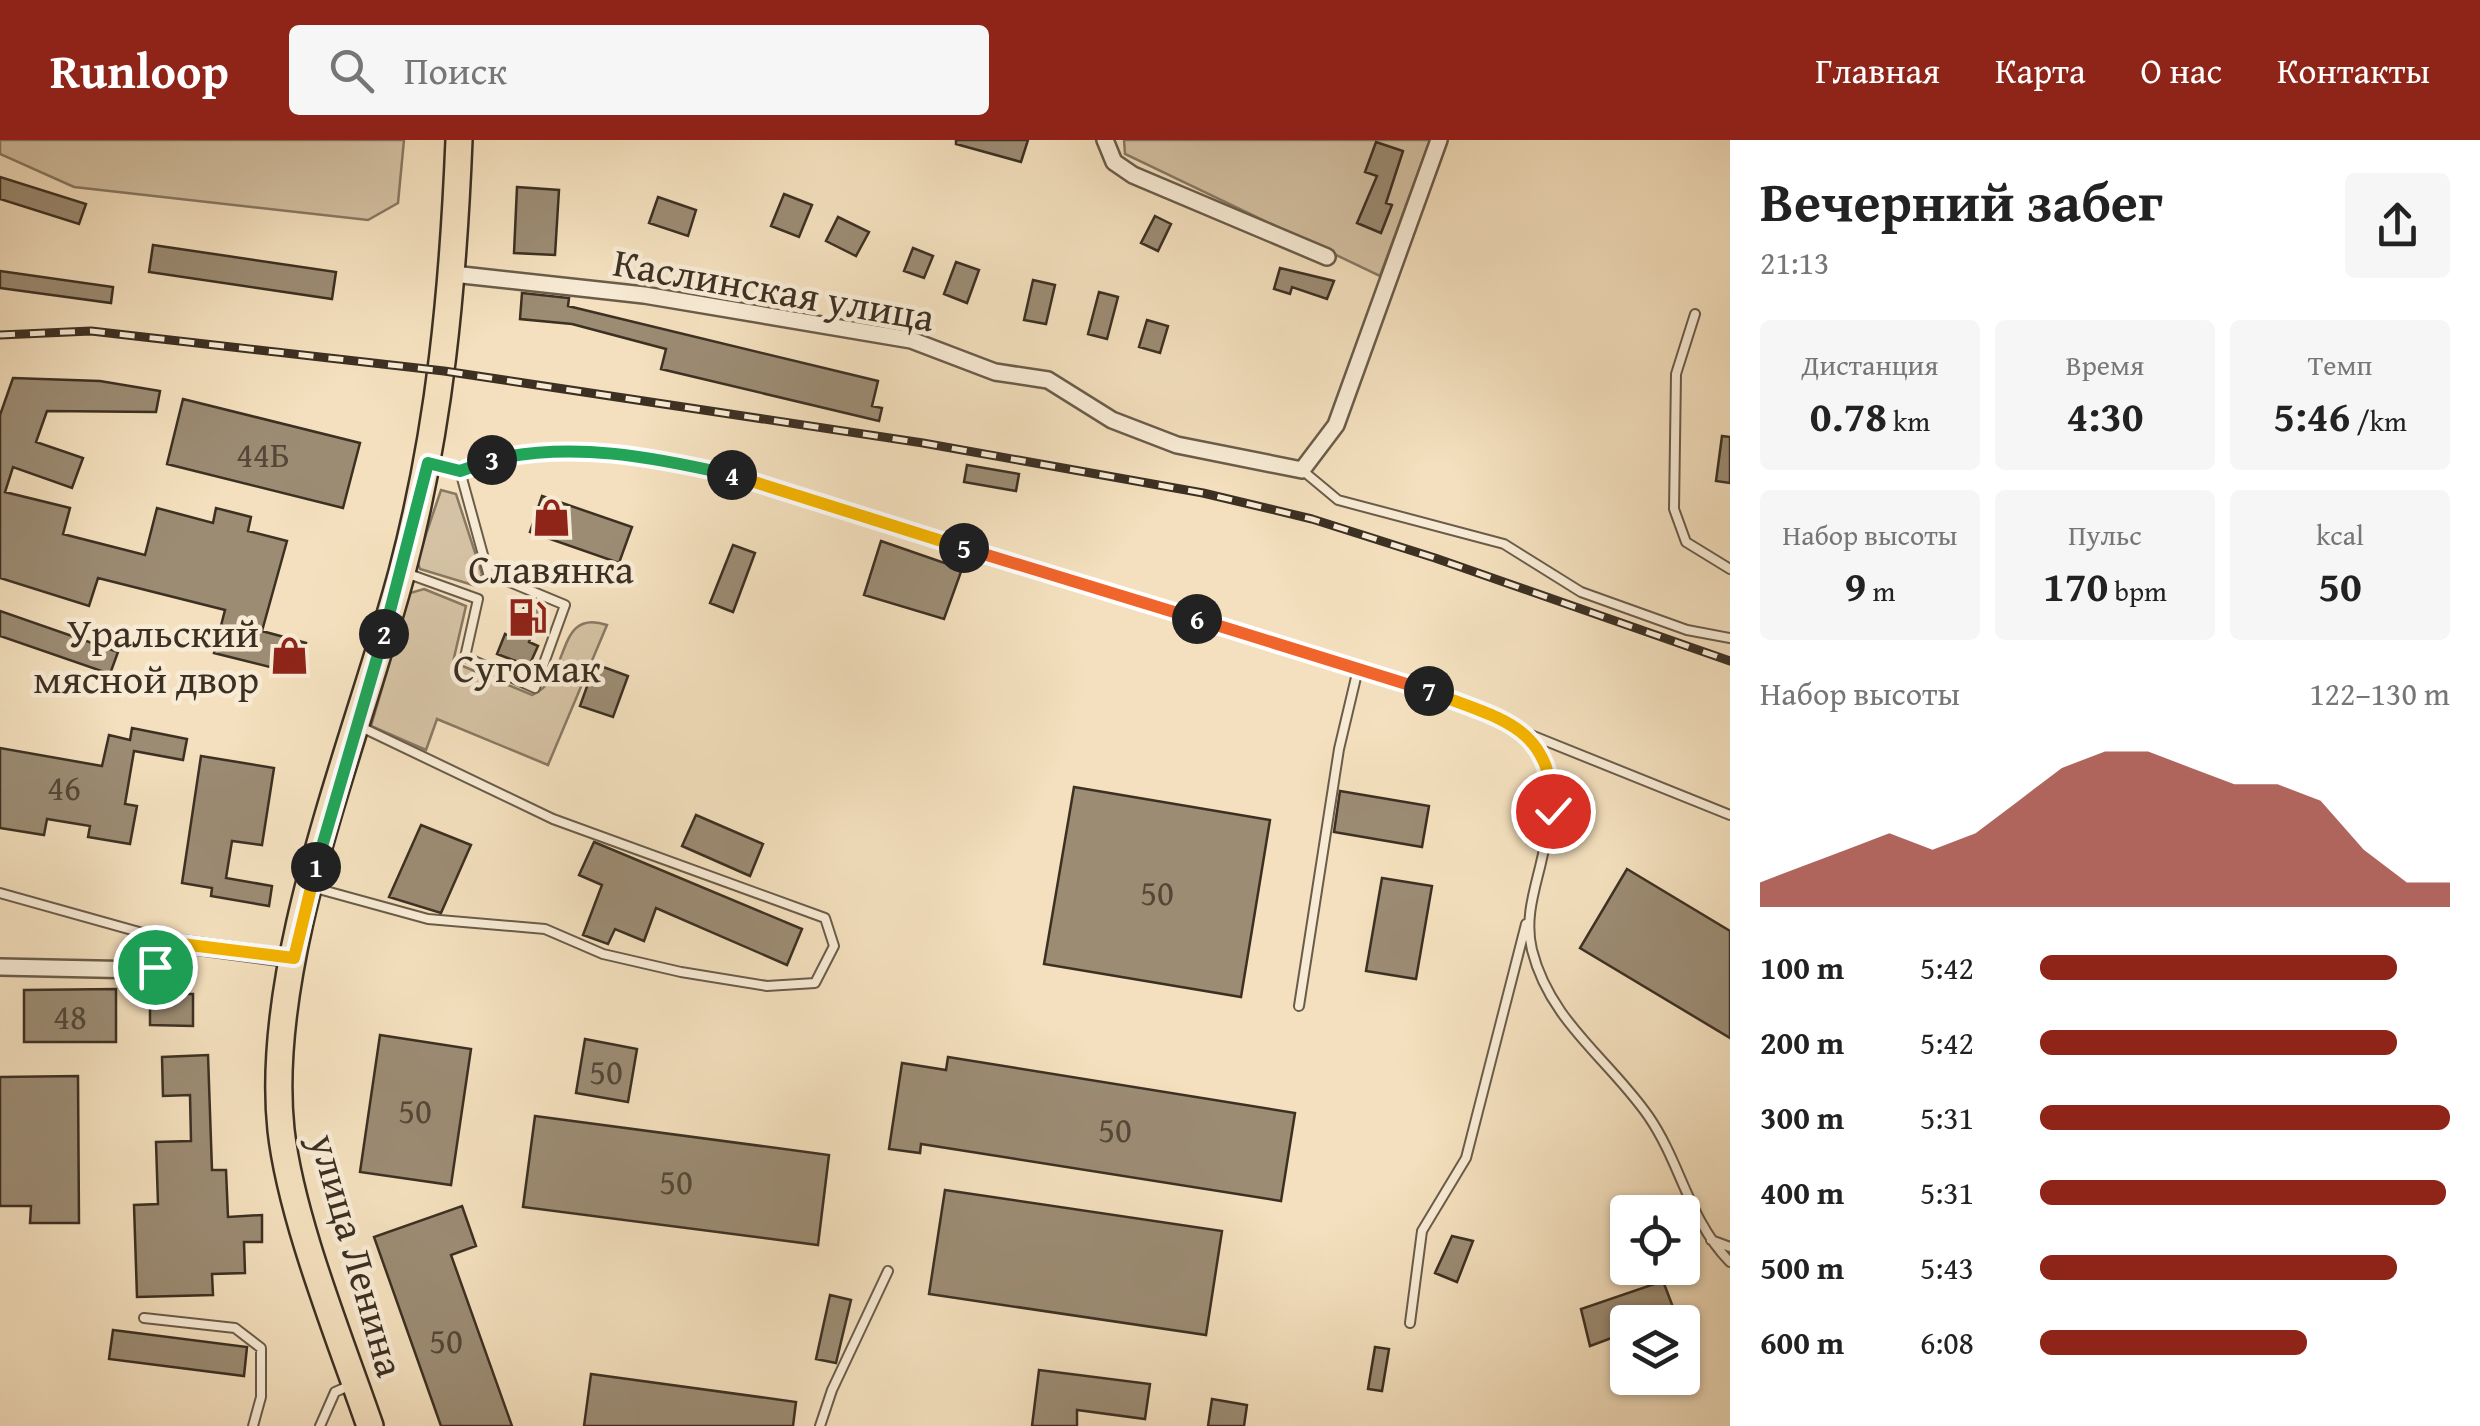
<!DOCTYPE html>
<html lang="ru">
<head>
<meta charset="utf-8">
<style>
  :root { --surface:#fff; --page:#f6f6f6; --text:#222; --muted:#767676; --accent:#8f2418 }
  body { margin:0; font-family:"Gentium Book Plus",serif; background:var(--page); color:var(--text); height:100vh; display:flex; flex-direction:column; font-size:38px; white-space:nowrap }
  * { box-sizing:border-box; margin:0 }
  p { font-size:32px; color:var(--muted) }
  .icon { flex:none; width:55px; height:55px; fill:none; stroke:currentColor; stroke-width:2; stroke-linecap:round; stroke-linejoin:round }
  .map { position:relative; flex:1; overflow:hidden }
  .side { display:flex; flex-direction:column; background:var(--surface); width:750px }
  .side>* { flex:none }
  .tools { position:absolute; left:1610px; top:1055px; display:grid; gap:20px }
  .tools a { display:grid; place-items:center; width:90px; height:90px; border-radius:10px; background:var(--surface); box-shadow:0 2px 8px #0004; font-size:50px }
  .pin { position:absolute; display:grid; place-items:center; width:85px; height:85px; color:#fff; margin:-42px; border:5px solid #fff; border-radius:50%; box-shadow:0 2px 10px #0007 }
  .km { position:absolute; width:50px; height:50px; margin:-25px; border-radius:50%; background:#222; color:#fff; font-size:28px; line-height:50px; text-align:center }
  .round { display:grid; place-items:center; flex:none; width:105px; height:105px; border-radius:10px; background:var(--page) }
  .headline { display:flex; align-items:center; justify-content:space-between; height:170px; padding:0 30px }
  h1 { font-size:55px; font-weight:800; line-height:75px }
  .stats { display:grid; grid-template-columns:repeat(3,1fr); gap:15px; height:170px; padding:10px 30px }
  .stats div { display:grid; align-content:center; border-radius:10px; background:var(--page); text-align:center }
  .stats b { font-size:42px; font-weight:800 }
  .stats small { font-size:28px; font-weight:400 }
  .stats p { font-size:28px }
  .chart { height:280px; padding:20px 30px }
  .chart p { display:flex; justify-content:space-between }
  .chart svg { width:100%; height:180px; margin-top:10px; fill:var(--accent); opacity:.7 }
  ul { padding:0 30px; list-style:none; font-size:32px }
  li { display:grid; grid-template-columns:160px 120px 1fr; align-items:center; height:75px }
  li i { height:25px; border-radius:12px; background:var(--accent) }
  header { display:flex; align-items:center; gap:60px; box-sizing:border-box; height:140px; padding:0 50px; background:var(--accent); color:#fff }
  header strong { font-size:48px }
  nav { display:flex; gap:55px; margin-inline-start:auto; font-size:35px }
  .search { width:700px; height:90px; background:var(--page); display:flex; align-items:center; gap:25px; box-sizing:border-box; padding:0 35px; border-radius:10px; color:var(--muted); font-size:38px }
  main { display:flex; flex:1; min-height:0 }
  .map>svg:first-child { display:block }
  .green { fill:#d5c2a4; stroke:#887964; stroke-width:2.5 }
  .building { fill:#9c8c74; stroke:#3c3023; stroke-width:2.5 }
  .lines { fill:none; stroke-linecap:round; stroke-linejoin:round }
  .service-casing { stroke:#6a5c4a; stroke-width:12 }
  .minor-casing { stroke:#6a5c4a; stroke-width:20 }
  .primary-casing { stroke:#3c3023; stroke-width:30 }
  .service { stroke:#f8ebd5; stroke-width:8 }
  .minor { stroke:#f8ebd5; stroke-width:15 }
  .primary { stroke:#f4e0be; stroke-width:25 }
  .rail-casing { stroke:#3c3023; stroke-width:9 }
  .rail { stroke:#f8ebd5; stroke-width:5; stroke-dasharray:15; stroke-linecap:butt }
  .split-1-casing { stroke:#fff; stroke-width:20 }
  .split-2-casing { stroke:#fff; stroke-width:20 }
  .split-3-casing { stroke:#fff; stroke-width:20 }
  .split-4-casing { stroke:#fff; stroke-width:20 }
  .split-5-casing { stroke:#fff; stroke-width:20 }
  .split-6-casing { stroke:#fff; stroke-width:20 }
  .split-7-casing { stroke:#fff; stroke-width:20 }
  .split-8-casing { stroke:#fff; stroke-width:20 }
  .split-1 { stroke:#f5b400; stroke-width:12 }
  .split-2 { stroke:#22a559; stroke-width:12 }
  .split-3 { stroke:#22a559; stroke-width:12 }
  .split-4 { stroke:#22a559; stroke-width:12 }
  .split-5 { stroke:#f5b400; stroke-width:12 }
  .split-6 { stroke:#f0652b; stroke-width:12 }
  .split-7 { stroke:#f0652b; stroke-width:12 }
  .split-8 { stroke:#f5b400; stroke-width:12 }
  .labels { text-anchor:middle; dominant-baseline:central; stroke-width:9; stroke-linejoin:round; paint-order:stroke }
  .number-label { font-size:35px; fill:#544737 }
  .street-label { font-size:40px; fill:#3c3023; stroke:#f8ebd5 }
  .poi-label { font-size:40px; fill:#3c3023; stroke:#f8ebd5 }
</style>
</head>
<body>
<header>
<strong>Runloop</strong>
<div class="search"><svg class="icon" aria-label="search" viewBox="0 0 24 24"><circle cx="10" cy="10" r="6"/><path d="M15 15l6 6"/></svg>Поиск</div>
<nav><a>Главная</a><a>Карта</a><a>О нас</a><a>Контакты</a></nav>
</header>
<main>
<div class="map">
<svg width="1730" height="1286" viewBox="0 0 1730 1286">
  <rect width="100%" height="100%" fill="#f4e0be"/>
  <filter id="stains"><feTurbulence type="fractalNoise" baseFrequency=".002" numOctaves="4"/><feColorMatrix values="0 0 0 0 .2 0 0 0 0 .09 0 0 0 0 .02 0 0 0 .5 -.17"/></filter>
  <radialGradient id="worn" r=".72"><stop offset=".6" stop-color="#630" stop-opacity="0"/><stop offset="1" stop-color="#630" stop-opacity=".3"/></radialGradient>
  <path class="green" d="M0,0h404l-6,63 -30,17 -294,-33 -74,-33z
    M1124,0h306l-50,136 -255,-122z
    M441,350l15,4 26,80 -6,12 -56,-17 -3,-8z
    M424,449l42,17 -13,56 79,33c40,-16 22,-88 75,-70l-59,140 -111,-46 -11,31 -55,-24 39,-133z"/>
  <path class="building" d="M956,0h72l-7,22 -65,-18z
    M1376,2l27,9 -17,52 6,2 -11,28 -24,-10 20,-47 -12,-4z
    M0,37l86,27 -7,20 -79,-25z
    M517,47l42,3 -4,65 -41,-2z
    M784,54l28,11 -13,32 -28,-11z
    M658,57l38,13 -8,26 -39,-13z
    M1155,76l16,8 -13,27 -17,-8z
    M838,77l31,15 -13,24 -30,-15z
    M153,105l183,27 -4,27 -183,-27z
    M913,108l20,8 -9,22 -20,-7z
    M956,122l23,8 -12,33 -23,-9z
    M1280,128l54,13 -7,18 -35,-12 -2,7 -16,-5z
    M0,131l113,16 -2,16 -111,-15z
    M1033,140l22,5 -9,39 -22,-4z
    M1099,152l19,5 -11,42 -19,-5z
    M522,153l47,5 -1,8 310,75 -6,25 10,2 -3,13 -218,-52 5,-20 -94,-25 -52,-5z
    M1147,180l21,6 -8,27 -21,-6z
    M13,238l87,3 60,10 -4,21 -109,-1 -11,31 47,16 -11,30 -59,-21 -8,25 65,16 -7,26 82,21 12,-47 56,15 3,-15 35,9 -3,14 39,10 -25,90 44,12 -8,31 -84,-21 11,-43 -127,-32 -9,28 -89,-28v-163z
    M183,259l177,44 -17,65 -176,-44z
    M1722,296l8,1v46l-14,-2z
    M967,325l52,9 -3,17 -52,-9z
    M542,356l90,31 -13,36 -89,-31z
    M881,401l81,28 -18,50 -80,-24z
    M733,405l22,8 -22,59 -23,-9z
    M527,460l16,6 -14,36 9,4 -9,20 -32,-12 8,-20 7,3z
    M0,471l118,41 -8,22 -110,-38z
    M595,524l33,12 -15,41 -33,-11z
    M132,588l55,11 -4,21 -49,-9 -9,53 12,2 -7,38 -42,-7 2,-11 -43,-7 -3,16 -44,-7v-80l102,18 7,-31 21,5z
    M201,616l73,12 -12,77 -30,-4 -6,37 46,8 -3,20 -58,-10 1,-8 -30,-5z
    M1074,647l196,33 -29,177 -197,-33z
    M1340,651l89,15 -7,41 -88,-15z
    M696,675l67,29 -13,32 -68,-30z
    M421,685l50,20 -30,68 -52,-16z
    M594,702l208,87 -15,36 -131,-57 -12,33 -29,-12 -7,15 -25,-9 19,-50 -23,-10z
    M1627,729l103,62v107l-150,-90z
    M1382,738l50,8 -16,93 -50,-8z
    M116,849v53h-92v-52z
    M150,854h43v32l-43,-1z
    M380,895l91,14 -20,136 -91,-13z
    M585,899l52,10 -9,53 -52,-9z
    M208,915l4,115h14l2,47 34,-2v27h-18l1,31 -33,1 1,21 -76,2 -3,-92 24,-1 -2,-62 35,-1 -1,-46 -27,1 -1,-39z
    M948,917l347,56 -14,88 -360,-57 -1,9 -31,-4 13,-86 44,7z
    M78,936l1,147h-49l1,-17h-31v-129z
    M535,976l294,39 -11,90 -295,-38z
    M945,1050l277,41 -16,104 -277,-41z
    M462,1066l14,40 -25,9 61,171h-71l-67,-189z
    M1452,1096l21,5 -16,41 -22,-9z
    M1663,1141l13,34 -20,7h-28v10l-38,14 -9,-37z
    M830,1155l21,5 -15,63 -20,-4z
    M113,1190l134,17 -3,29 -135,-17z
    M1375,1207l14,2 -7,42 -14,-2z
    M1039,1230l111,14 -5,35 -68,-9v16h-45z
    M591,1234l205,28 -3,24h-209z
    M1212,1259l35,6 -3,21h-36z"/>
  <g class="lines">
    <defs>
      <path id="service" d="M1695,174l-19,60 -2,135 12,33 44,27
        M433,324c39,10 79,-12 121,-14 59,-1 119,12 177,24l689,214c112,44 152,46 120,179 -7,28 -15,54 -8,83 18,72 77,109 117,167 32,47 40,103 81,145
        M1302,330l36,30 166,44 77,48 106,38 43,8
        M406,433l72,26 -13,58 70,31 30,-83 -77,-32 -28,-102
        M1531,595l199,80
        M315,748l113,31 117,10 58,25 78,18 86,14 48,-3 19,-37 -9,-28 -272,-99 -192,-92
        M0,753l182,51
        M1299,866l40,-257 19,-80
        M1711,1100l19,7
        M144,1178l91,10 26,20v49l-8,29
        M1410,1183l12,-92 44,-73 60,-234
        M320,1286l15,-34 16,-7
        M820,1286l12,-36 56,-119"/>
      <path id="minor" d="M1105,0l9,22 19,13 194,82
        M453,134l191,21 267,45 84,32 53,8 64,40 65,25 125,25 34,-45 103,-285
        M0,827l144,3 27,-12 11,-14 112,15"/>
      <path id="primary" d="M370,1286c-30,-87 -79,-207 -89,-296 -18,-169 77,-393 121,-558 38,-143 51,-284 57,-432"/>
    </defs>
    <use href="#service" class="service-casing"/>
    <use href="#minor" class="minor-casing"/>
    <use href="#primary" class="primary-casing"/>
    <use href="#service" class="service"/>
    <use href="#minor" class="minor"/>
    <use href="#primary" class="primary"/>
    <defs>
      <path id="rail" d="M0,195l91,-4 353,40 479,72 280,50 109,26 123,39 295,103"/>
    </defs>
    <use href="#rail" class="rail-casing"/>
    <use href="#rail" class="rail"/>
  </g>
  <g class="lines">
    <defs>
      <path id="split-1" d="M155,827l27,-23 112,14 22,-91"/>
      <path id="split-2" d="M316,727l68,-233"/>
      <path id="split-3" d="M384,494l44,-171 32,8 32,-11"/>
      <path id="split-4" d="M492,320c79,-19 161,-3 240,15"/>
      <path id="split-5" d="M732,335l232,73"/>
      <path id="split-6" d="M964,408l233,71"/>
      <path id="split-7" d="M1197,479l232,72"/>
      <path id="split-8" d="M1429,551c71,29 122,32 124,120"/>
    </defs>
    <use href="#split-1" class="split-1-casing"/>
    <use href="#split-2" class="split-2-casing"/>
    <use href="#split-3" class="split-3-casing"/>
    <use href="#split-4" class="split-4-casing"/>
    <use href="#split-5" class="split-5-casing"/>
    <use href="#split-6" class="split-6-casing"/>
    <use href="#split-7" class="split-7-casing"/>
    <use href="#split-8" class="split-8-casing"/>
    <use href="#split-1" class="split-1"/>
    <use href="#split-2" class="split-2"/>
    <use href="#split-3" class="split-3"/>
    <use href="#split-4" class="split-4"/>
    <use href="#split-5" class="split-5"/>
    <use href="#split-6" class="split-6"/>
    <use href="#split-7" class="split-7"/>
    <use href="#split-8" class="split-8"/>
  </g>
  <defs>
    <symbol id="shop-bare" viewBox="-9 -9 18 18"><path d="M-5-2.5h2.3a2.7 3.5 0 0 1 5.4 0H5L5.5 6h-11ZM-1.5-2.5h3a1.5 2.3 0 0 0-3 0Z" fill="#8f2418" stroke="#f8ebd5" stroke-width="2.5" paint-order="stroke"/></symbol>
    <symbol id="fuel-bare" viewBox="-9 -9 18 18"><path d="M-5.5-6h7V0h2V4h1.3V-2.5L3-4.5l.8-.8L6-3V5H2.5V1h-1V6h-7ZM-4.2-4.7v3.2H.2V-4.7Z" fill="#8f2418" stroke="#f8ebd5" stroke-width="2.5" paint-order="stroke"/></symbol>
  </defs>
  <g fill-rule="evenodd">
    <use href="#shop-bare" x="524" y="350" width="55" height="55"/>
    <use href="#fuel-bare" x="500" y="450" width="55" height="55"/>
    <use href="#shop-bare" x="262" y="488" width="55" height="55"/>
  </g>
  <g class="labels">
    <g class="number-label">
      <text x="263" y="314">44Б</text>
      <text x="64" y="647">46</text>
      <text x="1157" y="752">50</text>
      <text x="70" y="876">48</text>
      <text x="606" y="931">50</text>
      <text x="415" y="970">50</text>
      <text x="1115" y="989">50</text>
      <text x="676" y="1041">50</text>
      <text x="446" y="1200">50</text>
    </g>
    <g class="street-label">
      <text transform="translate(774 149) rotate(10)">Каслинская улица</text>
      <text transform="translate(358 1115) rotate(74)">улица Ленина</text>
    </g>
    <g class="poi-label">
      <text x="551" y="428">Славянка</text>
      <text x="259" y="492" text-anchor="end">Уральский<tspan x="259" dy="46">мясной двор</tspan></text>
      <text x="527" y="527">Сугомак</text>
    </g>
  </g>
  <rect width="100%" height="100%" filter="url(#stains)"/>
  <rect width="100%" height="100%" fill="url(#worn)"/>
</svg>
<div class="tools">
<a><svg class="icon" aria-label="locate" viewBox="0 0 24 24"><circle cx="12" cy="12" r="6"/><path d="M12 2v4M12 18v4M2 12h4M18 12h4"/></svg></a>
<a><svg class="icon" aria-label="layers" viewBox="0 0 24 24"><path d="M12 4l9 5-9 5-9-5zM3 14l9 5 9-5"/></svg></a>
</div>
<div class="pin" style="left:155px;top:827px;background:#1e9e55"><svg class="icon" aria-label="arrive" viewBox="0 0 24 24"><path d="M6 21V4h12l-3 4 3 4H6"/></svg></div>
<div class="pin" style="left:1553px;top:671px;background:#d93025"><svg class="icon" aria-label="check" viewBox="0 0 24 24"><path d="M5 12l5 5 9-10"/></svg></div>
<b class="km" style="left:316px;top:727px">1</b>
<b class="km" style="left:384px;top:494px">2</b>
<b class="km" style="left:492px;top:320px">3</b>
<b class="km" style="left:732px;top:335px">4</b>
<b class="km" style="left:964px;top:408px">5</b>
<b class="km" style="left:1197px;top:479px">6</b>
<b class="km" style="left:1429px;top:551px">7</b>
</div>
<section class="side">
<div class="headline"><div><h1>Вечерний забег</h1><p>21:13</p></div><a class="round"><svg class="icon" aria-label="share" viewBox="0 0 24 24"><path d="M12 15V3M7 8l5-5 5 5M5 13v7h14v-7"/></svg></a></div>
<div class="stats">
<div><p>Дистанция</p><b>0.78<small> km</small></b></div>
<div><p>Время</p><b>4:30</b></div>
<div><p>Темп</p><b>5:46<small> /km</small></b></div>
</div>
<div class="stats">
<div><p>Набор высоты</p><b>9<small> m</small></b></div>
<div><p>Пульс</p><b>170<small> bpm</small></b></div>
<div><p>kcal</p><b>50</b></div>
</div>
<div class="chart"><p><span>Набор высоты</span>122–130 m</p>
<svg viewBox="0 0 160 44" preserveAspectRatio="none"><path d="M0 44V38L10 34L20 30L30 26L40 30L50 26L60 18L70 10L80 6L90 6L100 10L110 14L120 14L130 18L140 30L150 38L160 38V44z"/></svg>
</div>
<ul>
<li><b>100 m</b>5:42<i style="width:87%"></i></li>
<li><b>200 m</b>5:42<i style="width:87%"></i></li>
<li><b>300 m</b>5:31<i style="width:100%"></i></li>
<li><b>400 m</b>5:31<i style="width:99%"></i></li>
<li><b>500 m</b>5:43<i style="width:87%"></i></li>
<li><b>600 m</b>6:08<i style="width:65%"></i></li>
</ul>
</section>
</main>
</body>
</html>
